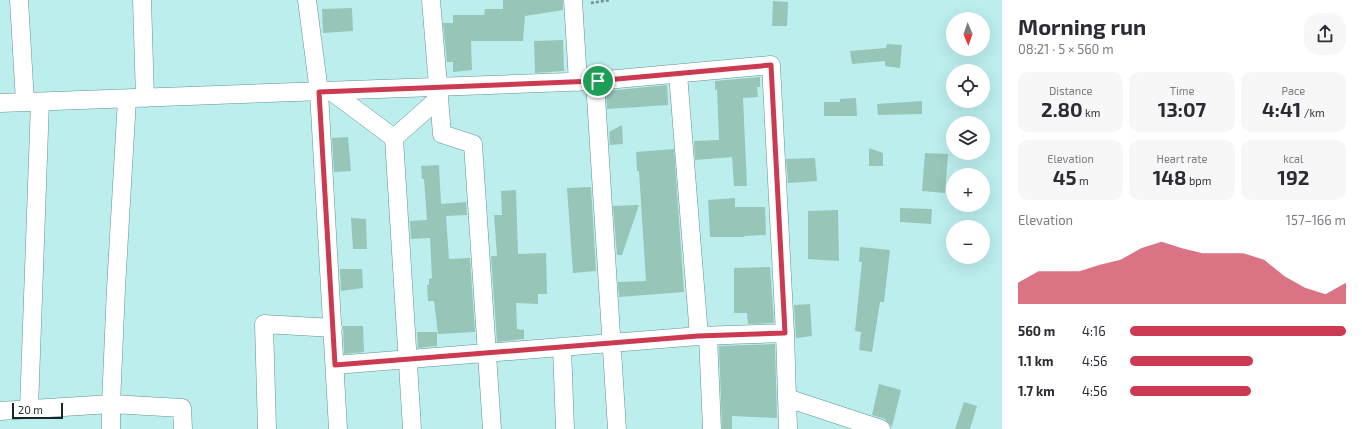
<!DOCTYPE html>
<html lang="en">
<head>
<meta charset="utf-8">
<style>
  :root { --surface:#fff; --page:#f7f7f7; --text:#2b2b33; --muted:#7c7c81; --accent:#cb3a51 }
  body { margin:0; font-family:"Exo 2",sans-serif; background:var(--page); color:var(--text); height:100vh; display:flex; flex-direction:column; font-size:15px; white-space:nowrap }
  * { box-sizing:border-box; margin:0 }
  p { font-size:13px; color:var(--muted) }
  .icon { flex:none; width:22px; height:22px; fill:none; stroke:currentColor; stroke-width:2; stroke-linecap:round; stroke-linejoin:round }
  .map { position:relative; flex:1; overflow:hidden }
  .sheet { display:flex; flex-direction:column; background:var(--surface); width:360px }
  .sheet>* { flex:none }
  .needle { width:26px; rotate:178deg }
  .controls { position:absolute; left:946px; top:12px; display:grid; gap:8px }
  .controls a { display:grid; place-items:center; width:44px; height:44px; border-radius:50%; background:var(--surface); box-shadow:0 4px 16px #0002; font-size:20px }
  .scale { position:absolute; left:12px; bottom:10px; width:51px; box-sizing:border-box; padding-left:4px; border:2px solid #142828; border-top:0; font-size:11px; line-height:14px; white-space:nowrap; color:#142828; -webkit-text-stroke:3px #fff; paint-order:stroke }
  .pin { position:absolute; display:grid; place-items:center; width:34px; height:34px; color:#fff; margin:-17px; border:2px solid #fff; border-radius:50%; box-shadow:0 1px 4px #0007 }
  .round { display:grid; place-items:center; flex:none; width:42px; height:42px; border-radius:16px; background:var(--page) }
  .headline { display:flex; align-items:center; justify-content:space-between; height:68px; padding:0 16px }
  h1 { font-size:22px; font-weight:700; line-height:30px }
  .metrics { display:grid; grid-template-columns:repeat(3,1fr); gap:6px; height:68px; padding:4px 16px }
  .metrics div { display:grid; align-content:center; border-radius:10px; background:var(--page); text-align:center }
  .metrics b { font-size:20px; font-weight:700 }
  .metrics small { font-size:11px; font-weight:400 }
  .metrics p { font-size:11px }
  .chart { height:112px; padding:8px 16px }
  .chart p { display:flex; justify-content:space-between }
  .chart svg { width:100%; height:72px; margin-top:4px; fill:var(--accent); opacity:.7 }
  ul { padding:0 16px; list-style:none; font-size:13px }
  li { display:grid; grid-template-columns:64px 48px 1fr; align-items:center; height:30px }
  li i { height:10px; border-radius:5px; background:var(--accent) }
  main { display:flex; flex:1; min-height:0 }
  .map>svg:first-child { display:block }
  .building { fill:#97c5b8 }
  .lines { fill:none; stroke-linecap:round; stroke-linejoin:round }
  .minor-casing { stroke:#629292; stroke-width:19 }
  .path { stroke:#6f9393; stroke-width:2.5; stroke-dasharray:3 2; stroke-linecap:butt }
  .minor { stroke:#fff; stroke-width:18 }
  .route-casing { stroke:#fff; stroke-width:8 }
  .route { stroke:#cb3a51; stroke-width:5 }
</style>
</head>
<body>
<main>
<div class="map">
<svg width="1002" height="429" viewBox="0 0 1002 429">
  <rect width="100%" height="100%" fill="#bceeee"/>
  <path class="building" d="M503,0h60v10l-38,6 -2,25h-52l1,29 -19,2v-10h-6l-4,-39h10v-8h31l1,-6h18z
    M773,1l15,1 -1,24h-15z
    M352,8l1,23 -30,2 -1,-24z
    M563,40l1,31 -29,2 -1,-32z
    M887,44l15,1 -2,23 -15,-2v-5l-33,3 -2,-13 36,-3z
    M760,77v10h-3l1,10 -15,1 4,88h-13l-2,-29 -37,3 -1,-19 25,-1 -2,-51 -2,1v-9z
    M667,85l1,20 -61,4 -1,-18z
    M856,98l1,18h-33v-14h16v-3z
    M922,101v13l-44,1 -1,-11z
    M622,125l1,19 -13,1 -1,-13z
    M348,137l3,34 -17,1 -2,-34z
    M869,148l14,5v13h-14z
    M674,149l10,143 -65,5 -1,-15 28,-1 -7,-110h-2l-1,-19z
    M925,153l23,1 -3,39 -23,-2z
    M815,158l2,23 -29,2 -2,-24z
    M439,165l2,39 25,-2 1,13 -21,1 3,43 21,-1 5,74 -37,2 -4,-33h-6l-1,-16h2v-6l3,-1 -2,-40 -19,1 -1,-18 17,-1 -3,-41h-2l-1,-13z
    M591,187l5,84 -23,2 -6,-85z
    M516,190l2,64 28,-1 1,41h-9v10l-22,-1 1,26 7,1v9l-27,3 -6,-86h6l-3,-41h8l-1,-24z
    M735,198v9h30l1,28 -22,1v1h-34l-2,-37z
    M639,205l-17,50h-5l-4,-49z
    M900,208l32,1 -1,15 -31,-2z
    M838,210l1,51 -31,-2v-48z
    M351,218l15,1 1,30h-14z
    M860,247l30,3 -6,52h-4l-8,50 -13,-2 2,-18 -6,-1 7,-69h-3z
    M770,267l4,56 -26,1 -1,-11h-13v-45z
    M340,269h22l1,19 -22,3z
    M810,304l2,32 -16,2 -2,-33z
    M343,326h20l1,26 -20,2z
    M417,332h20v14l-19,2z
    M775,344l2,74 -45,-2v13h-10l-3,-83z
    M879,384l22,6 -9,37 -7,-8 -13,-4z
    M964,402l13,4 -7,23h-15z"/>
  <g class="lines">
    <defs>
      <path id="minor" d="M19,0l6,102
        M142,0l3,98
        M307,0l12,92 19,337
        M431,0l11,134 31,10 19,285
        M573,0l5,82
        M678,74l21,262
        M595,81l176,-16 14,268
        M331,91l63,47 18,291
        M127,99l-11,189 -5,116 71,4 1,21
        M0,103l595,-22 22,348
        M394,138l45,-40
        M708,336l4,93
        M562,347l3,82
        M335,365l364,-29 86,-3 3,96
        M787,398l94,31
        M29,409l11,-307
        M0,411l111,-7v25
        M267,429l-3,-105 69,4"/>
    </defs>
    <use href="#minor" class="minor-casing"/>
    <path class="path" d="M591,3l19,-3"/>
    <use href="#minor" class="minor"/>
  </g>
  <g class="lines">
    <defs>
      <path id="route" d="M771,65l14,268 -87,3 -363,29 -16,-273 276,-11z"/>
    </defs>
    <use href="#route" class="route-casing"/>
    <use href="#route" class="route"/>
  </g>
</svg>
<div class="controls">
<a><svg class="needle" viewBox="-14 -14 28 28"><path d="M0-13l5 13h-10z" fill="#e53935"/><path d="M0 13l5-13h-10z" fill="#7c7c81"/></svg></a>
<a><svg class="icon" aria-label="locate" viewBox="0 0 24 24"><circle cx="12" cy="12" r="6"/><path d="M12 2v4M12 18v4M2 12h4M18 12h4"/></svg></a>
<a><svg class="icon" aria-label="layers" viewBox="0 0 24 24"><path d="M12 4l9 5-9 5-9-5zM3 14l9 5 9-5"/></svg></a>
<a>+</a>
<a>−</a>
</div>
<div class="scale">20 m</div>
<div class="pin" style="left:598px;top:81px;background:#1e9e55"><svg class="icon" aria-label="arrive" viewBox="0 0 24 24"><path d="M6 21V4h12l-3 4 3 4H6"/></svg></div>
</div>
<section class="sheet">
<div class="headline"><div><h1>Morning run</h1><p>08:21 · 5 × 560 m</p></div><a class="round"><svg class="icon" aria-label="share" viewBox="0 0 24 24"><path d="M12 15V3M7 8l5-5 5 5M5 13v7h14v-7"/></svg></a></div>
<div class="metrics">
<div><p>Distance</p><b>2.80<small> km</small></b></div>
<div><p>Time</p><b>13:07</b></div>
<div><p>Pace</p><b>4:41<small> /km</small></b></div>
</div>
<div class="metrics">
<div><p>Elevation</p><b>45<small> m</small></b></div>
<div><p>Heart rate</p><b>148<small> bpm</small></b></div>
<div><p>kcal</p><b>192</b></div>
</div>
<div class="chart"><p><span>Elevation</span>157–166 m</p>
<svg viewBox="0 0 160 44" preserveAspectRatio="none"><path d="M0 44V31L10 24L20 24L30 24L40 20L50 17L60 10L70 6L80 10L90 13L100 13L110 13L120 17L130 27L140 34L150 38L160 31V44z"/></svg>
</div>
<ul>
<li><b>560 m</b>4:16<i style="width:100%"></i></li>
<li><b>1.1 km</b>4:56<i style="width:57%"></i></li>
<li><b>1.7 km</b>4:56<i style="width:56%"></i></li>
</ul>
</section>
</main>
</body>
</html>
